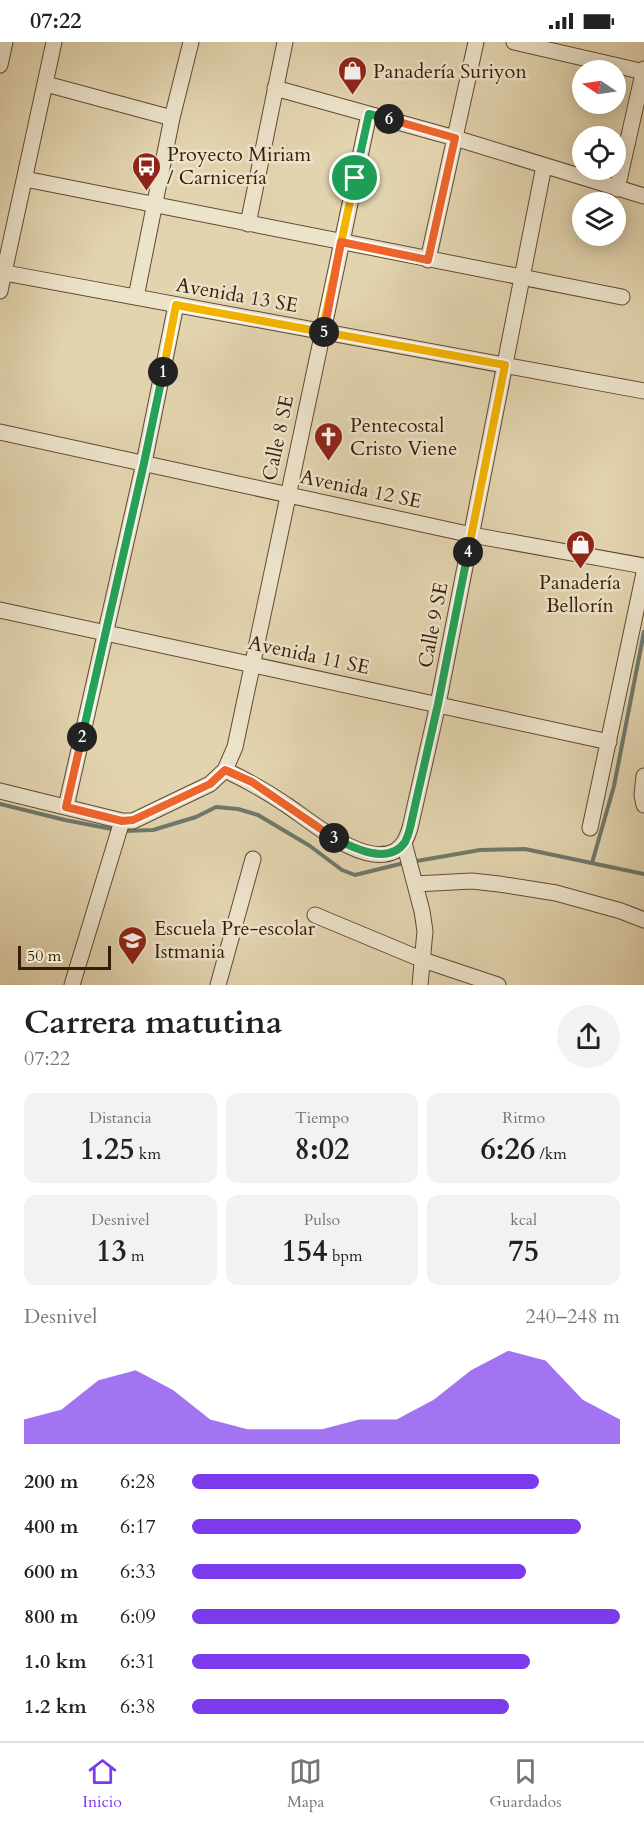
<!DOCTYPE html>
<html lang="es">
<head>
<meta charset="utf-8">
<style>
  :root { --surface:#fff; --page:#f2f2f2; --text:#222; --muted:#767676; --line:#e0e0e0; --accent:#7c3aed }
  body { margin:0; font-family:Cardo,serif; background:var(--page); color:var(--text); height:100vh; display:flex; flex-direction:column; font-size:22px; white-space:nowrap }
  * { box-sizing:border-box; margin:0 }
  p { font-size:20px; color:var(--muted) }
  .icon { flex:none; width:33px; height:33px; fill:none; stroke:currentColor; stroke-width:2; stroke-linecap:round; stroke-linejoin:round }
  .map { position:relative; height:943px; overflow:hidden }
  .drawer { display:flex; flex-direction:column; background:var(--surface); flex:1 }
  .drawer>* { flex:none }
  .needle { width:39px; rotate:283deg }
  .buttons { position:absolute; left:572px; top:18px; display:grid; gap:12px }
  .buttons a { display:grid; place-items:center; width:54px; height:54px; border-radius:50%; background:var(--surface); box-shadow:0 3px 15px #0003; font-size:30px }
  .scale { position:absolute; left:18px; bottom:15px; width:93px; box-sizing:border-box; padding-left:6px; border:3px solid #371c05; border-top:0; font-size:16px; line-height:21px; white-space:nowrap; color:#371c05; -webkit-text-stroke:4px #ece3cb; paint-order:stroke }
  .pin { position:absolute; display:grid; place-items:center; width:51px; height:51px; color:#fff; margin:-26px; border:3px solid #fff; border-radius:50%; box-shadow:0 2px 6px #0007 }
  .km { position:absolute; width:30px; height:30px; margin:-15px; border-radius:50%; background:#222; color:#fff; font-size:16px; line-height:30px; text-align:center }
  .round { display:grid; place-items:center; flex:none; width:63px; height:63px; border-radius:32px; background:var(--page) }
  .headline { display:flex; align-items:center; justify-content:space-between; height:102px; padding:0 24px }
  h1 { font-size:33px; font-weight:700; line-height:45px }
  .figures { display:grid; grid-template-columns:repeat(3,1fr); gap:9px; height:102px; padding:6px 24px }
  .figures div { display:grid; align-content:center; border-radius:12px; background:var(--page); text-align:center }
  .figures b { font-size:30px; font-weight:700 }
  .figures small { font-size:16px; font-weight:400 }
  .figures p { font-size:16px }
  .chart { height:168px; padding:12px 24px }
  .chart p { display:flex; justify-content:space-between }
  .chart svg { width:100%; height:108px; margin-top:6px; fill:var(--accent); opacity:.7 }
  ul { padding:0 24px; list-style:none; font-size:20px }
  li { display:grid; grid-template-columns:96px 72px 1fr; align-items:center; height:45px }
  li i { height:15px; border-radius:8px; background:var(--accent) }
  .status { display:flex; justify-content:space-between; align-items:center; height:42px; padding:0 30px; background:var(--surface); direction:ltr }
  .status svg { height:16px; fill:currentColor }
  .menu { display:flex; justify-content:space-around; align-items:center; height:84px; border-top:2px solid var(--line); background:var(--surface); font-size:16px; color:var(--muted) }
  .menu a { display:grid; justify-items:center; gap:3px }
  .menu .selected { color:var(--accent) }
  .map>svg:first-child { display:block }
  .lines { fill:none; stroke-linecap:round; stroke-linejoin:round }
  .stream { stroke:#6f796c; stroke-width:4 }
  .minor-casing { stroke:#624a30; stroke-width:17 }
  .minor { stroke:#ece3cb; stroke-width:15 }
  .split-1-casing { stroke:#fff; stroke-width:12 }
  .split-2-casing { stroke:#fff; stroke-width:12 }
  .split-3-casing { stroke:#fff; stroke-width:12 }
  .split-4-casing { stroke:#fff; stroke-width:12 }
  .split-5-casing { stroke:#fff; stroke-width:12 }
  .split-6-casing { stroke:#fff; stroke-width:12 }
  .split-7-casing { stroke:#fff; stroke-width:12 }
  .split-1 { stroke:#f5b400; stroke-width:8 }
  .split-2 { stroke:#22a559; stroke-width:8 }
  .split-3 { stroke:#f0652b; stroke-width:8 }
  .split-4 { stroke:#22a559; stroke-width:8 }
  .split-5 { stroke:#f5b400; stroke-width:8 }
  .split-6 { stroke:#f0652b; stroke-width:8 }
  .split-7 { stroke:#22a559; stroke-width:8 }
  .labels { text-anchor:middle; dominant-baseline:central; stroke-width:5; stroke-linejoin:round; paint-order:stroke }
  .poi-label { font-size:20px; fill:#371c05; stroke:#ece3cb; text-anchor:start }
  .street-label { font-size:20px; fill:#371c05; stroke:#ece3cb }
</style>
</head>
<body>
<div class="status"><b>07:22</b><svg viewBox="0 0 49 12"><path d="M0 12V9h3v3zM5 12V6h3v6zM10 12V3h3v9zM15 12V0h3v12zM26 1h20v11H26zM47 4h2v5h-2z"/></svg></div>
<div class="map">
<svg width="644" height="943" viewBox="0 0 644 943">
  <rect width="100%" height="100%" fill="#e2d4af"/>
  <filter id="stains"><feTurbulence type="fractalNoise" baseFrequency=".00333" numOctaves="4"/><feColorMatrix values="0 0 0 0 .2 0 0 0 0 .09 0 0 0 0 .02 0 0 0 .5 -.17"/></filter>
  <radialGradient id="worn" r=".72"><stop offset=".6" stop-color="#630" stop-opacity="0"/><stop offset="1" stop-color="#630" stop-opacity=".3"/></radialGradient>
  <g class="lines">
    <path class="stream" d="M0,762l65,16 52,10
      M124,789l29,-1 43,-13 20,-10 22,2 20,6 52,31 32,24 13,5 49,-12
      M411,820l69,-12 45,-1 119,25
      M592,821l22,-77 30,-154"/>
    <defs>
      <path id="minor" d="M514,0l130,30
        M0,23l5,-23
        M46,42l126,34
        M275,46l180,50 189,58
        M25,137l597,118
        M617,147l27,-120
        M248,182l37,-182
        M428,218l48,-218
        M0,230l644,119
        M0,249l54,-249
        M136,255l36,-179 19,-76
        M0,390l472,103 172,31
        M0,568l609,132
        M225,728c21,10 41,21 60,34 25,16 78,64 110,47 9,-5 12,-14 15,-23l28,-124 106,-538
        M644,734l-2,19 2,10
        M0,749l122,30h11l77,-37 15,-14 10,-23 134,-633
        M66,765l78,-344 32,-158
        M590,786l54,-255
        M404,801l18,68 3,20 -5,54
        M415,842l57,-3 27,3 57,9 65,18 23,9
        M315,873l108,45 75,25
        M72,943l50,-164
        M218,943l35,-126"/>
    </defs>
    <use href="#minor" class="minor-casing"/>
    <use href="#minor" class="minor"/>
  </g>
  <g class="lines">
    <defs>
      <path id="split-1" d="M163,330l13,-67 146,27 33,-154"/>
      <path id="split-2" d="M82,695l62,-274 19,-91"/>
      <path id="split-3" d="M82,695l-16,70 56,14 11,-1 77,-36 15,-14 27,12 82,56"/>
      <path id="split-4" d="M334,796c19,10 55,28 71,4 2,-4 4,-9 5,-14l28,-124 30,-152"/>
      <path id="split-5" d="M324,290l181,33 -37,187"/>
      <path id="split-6" d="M324,290l17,-90 87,18 27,-122 -66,-19"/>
      <path id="split-7" d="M355,136l14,-64 20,5"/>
    </defs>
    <use href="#split-1" class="split-1-casing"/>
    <use href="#split-2" class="split-2-casing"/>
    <use href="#split-3" class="split-3-casing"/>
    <use href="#split-4" class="split-4-casing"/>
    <use href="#split-5" class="split-5-casing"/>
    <use href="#split-6" class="split-6-casing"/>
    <use href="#split-7" class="split-7-casing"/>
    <use href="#split-1" class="split-1"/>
    <use href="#split-2" class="split-2"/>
    <use href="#split-3" class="split-3"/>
    <use href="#split-4" class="split-4"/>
    <use href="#split-5" class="split-5"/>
    <use href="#split-6" class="split-6"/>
    <use href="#split-7" class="split-7"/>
  </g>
  <defs>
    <symbol id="shop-pin" viewBox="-11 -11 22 30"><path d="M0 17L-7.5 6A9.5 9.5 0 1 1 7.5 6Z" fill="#8f2418" stroke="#ece3cb"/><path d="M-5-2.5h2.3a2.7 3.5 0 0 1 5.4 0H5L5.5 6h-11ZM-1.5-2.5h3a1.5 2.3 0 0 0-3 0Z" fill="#fff"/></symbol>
    <symbol id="bus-pin" viewBox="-11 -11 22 30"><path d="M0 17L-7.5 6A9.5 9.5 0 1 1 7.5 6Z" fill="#8f2418" stroke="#ece3cb"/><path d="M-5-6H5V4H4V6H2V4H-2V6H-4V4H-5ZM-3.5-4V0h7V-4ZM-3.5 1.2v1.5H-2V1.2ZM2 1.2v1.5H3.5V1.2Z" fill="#fff"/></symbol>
    <symbol id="church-pin" viewBox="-11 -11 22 30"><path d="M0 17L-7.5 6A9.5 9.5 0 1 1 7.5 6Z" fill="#8f2418" stroke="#ece3cb"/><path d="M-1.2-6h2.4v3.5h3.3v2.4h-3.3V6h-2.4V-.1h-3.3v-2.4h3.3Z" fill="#fff"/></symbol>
    <symbol id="school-pin" viewBox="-11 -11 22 30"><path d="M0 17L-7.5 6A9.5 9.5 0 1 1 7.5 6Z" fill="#8f2418" stroke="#ece3cb"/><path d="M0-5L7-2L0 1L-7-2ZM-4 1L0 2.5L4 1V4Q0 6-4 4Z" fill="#fff"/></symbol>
  </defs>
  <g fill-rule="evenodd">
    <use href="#shop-pin" x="336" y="12" width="33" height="45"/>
    <use href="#bus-pin" x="130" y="108" width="33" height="45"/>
    <use href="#church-pin" x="312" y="378" width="33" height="45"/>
    <use href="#shop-pin" x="564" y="486" width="33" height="45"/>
    <use href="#school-pin" x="116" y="882" width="33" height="45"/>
  </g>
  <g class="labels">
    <g class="poi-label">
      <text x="373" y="29">Panadería Suriyon</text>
      <text x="167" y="112">Proyecto Miriam<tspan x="167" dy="23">/ Carnicería</tspan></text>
      <text x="350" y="383">Pentecostal<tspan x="350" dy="23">Cristo Viene</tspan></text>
      <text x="580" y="540" text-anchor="middle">Panadería<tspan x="580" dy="23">Bellorín</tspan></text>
      <text x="154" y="886">Escuela Pre-escolar<tspan x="154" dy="23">Istmania</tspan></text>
    </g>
    <g class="street-label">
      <text transform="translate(237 253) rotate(10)">Avenida 13 SE</text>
      <text transform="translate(278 396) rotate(-78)">Calle 8 SE</text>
      <text transform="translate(361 447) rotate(12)">Avenida 12 SE</text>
      <text transform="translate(433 583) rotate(-79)">Calle 9 SE</text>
      <text transform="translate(309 613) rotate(12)">Avenida 11 SE</text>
    </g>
  </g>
  <rect width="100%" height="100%" filter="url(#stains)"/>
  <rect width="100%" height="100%" fill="url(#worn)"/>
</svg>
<div class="buttons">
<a><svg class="needle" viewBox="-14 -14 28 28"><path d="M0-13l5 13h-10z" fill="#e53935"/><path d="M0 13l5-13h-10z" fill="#767676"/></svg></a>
<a><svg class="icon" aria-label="locate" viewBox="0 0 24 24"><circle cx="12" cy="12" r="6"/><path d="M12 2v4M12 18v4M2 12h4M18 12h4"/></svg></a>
<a><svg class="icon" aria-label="layers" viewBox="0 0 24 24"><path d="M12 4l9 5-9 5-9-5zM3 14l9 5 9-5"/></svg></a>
</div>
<div class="scale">50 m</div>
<div class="pin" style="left:355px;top:136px;background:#1e9e55"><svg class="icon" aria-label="arrive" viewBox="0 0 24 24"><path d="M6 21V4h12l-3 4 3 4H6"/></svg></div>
<b class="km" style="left:163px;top:330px">1</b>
<b class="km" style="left:82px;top:695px">2</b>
<b class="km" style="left:334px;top:796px">3</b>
<b class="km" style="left:468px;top:510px">4</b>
<b class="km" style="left:324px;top:290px">5</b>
<b class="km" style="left:389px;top:77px">6</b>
</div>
<section class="drawer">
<div class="headline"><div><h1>Carrera matutina</h1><p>07:22</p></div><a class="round"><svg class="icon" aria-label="share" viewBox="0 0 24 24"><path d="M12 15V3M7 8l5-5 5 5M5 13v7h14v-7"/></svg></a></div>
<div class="figures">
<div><p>Distancia</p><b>1.25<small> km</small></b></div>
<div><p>Tiempo</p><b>8:02</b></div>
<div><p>Ritmo</p><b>6:26<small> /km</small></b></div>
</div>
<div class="figures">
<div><p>Desnivel</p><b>13<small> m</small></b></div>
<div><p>Pulso</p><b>154<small> bpm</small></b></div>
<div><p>kcal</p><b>75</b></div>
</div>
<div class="chart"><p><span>Desnivel</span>240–248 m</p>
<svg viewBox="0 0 160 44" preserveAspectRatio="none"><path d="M0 44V34L10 30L20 18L30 14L40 22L50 34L60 38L70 38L80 38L90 34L100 34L110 26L120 14L130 6L140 10L150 26L160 34V44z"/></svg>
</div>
<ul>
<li><b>200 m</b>6:28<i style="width:81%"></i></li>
<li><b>400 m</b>6:17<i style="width:91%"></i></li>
<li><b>600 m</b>6:33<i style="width:78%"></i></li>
<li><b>800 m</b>6:09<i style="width:100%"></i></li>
<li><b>1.0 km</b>6:31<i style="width:79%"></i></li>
<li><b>1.2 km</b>6:38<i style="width:74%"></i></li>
</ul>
</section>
<nav class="menu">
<a class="selected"><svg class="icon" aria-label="home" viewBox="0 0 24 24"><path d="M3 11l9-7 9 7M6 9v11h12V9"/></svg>Inicio</a>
<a><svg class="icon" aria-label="map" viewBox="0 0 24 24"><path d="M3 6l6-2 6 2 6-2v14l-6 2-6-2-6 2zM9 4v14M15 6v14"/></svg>Mapa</a>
<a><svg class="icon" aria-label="saved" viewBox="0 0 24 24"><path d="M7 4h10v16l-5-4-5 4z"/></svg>Guardados</a>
</nav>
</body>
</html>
